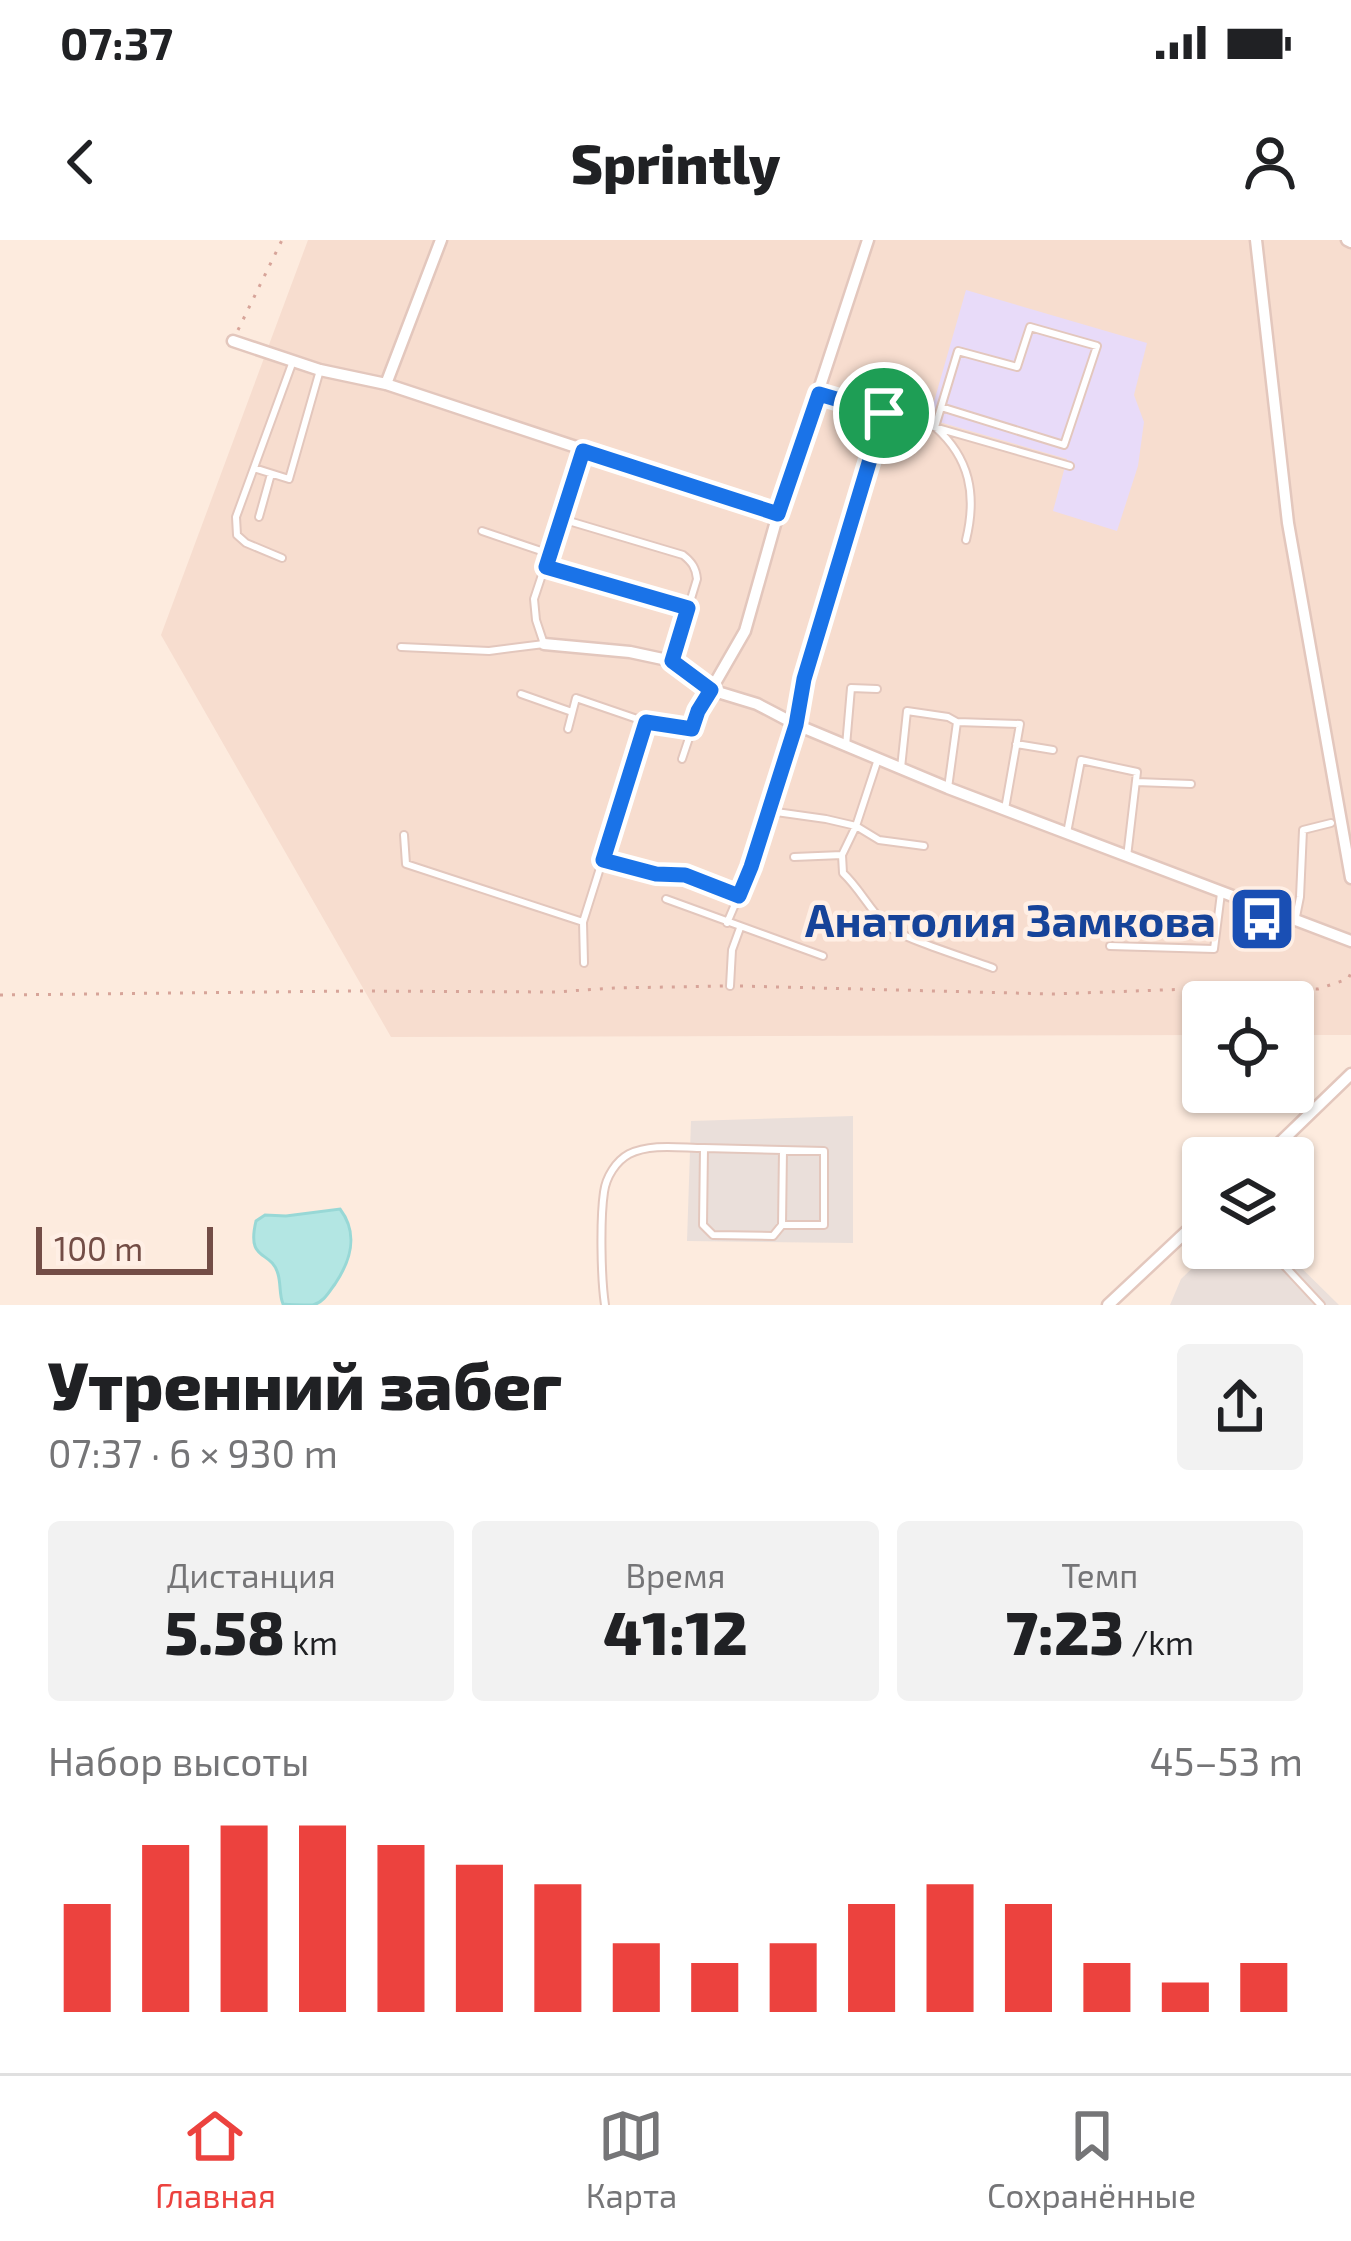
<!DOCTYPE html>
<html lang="ru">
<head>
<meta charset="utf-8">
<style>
  :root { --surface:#fff; --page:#f2f2f2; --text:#202124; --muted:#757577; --line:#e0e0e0; --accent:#ec423e }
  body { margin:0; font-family:"Exo 2",sans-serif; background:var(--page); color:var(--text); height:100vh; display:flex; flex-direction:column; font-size:45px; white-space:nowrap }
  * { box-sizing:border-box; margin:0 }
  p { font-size:39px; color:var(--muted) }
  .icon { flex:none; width:66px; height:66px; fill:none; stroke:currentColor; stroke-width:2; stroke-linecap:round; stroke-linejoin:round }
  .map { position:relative; height:1065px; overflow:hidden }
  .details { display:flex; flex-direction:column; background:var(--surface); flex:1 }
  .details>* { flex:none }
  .fabs { position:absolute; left:1182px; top:741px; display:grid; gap:24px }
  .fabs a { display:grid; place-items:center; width:132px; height:132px; border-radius:12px; background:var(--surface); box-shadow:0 3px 9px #0004; font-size:60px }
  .scale { position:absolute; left:36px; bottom:30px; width:177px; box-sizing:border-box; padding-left:12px; border:6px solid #734d46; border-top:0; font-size:33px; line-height:42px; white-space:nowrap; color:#734d46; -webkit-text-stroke:9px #ffefe5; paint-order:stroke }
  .pin { position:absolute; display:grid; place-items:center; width:102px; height:102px; color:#fff; margin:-51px; border:6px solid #fff; border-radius:50%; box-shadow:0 3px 12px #0007 }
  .round { display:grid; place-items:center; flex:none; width:126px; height:126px; border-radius:12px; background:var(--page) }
  .head { display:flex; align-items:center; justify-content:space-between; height:204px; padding:0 48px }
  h1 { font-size:66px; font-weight:800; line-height:90px }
  .figures { display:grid; grid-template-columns:repeat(3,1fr); gap:18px; height:204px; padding:12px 48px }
  .figures div { display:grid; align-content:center; border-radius:12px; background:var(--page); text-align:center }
  .figures b { font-size:60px; font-weight:800 }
  .figures small { font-size:33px; font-weight:400 }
  .figures p { font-size:33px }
  .chart { height:336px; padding:24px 48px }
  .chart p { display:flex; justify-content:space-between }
  .chart svg { width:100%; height:216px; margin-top:12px; stroke:var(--accent); stroke-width:6 }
  .status { display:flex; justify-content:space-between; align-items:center; height:84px; padding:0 60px; background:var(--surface); direction:ltr }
  .status svg { height:33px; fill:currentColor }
  header { display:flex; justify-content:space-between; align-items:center; height:156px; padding:0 48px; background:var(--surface); font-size:54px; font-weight:800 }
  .tab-bar { display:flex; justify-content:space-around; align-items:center; height:168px; border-top:3px solid var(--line); background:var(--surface); font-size:33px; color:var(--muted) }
  .tab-bar a { display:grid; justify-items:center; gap:6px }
  .tab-bar .current { color:var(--accent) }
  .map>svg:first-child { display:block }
  .residential { fill:#f7ddcf }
  .industrial { fill:#eadfda }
  .education { fill:#e8dbf9 }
  .water { fill:#b3e6e3; stroke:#98d8d6; stroke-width:3 }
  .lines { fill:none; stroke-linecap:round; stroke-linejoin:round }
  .lane-casing { stroke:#e3c7bd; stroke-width:10 }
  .street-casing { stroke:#e3c7bd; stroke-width:15 }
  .path { stroke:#d7a499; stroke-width:3; stroke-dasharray:3 9; stroke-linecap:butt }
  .lane { stroke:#fff; stroke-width:6 }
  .street { stroke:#fff; stroke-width:10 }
  .route-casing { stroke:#fff; stroke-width:24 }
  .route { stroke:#1a73e8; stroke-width:15 }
  .labels { text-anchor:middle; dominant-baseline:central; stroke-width:9; stroke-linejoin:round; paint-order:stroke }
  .transit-label { font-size:45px; font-weight:bold; fill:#164399; stroke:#ffefe5; text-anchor:end }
</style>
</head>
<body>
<div class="status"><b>07:37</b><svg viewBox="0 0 49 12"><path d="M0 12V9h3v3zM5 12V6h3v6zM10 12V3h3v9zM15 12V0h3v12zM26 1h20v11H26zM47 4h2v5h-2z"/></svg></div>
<header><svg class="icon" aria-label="back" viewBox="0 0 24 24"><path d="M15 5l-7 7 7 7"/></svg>Sprintly<svg class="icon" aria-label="person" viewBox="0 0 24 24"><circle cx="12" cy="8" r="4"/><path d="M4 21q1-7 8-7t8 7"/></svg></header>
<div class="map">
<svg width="1351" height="1065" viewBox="0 0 1351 1065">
  <rect width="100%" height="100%" fill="#fdebde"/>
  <path class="residential" d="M308,0h1043v795h-58v-33h-90v33l-812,2 -230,-402z"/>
  <path class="industrial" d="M853,876v127l-166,-2 4,-120z
    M1213,1008h68l58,57h-169l11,-26z"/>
  <path class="education" d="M966,50l181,53 -13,52 10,27 -6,44 -21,65 -64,-20 14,-52 -138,-40z"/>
  <path class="water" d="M340,969c19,25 11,51 -5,75 -6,8 -11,18 -22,21 -9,0 -21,0 -30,-1 -4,-10 -2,-20 -5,-30 -7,-25 -32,-11 -22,-53l9,-6 21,1z"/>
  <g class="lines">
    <defs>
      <path id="lane" d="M819,154l251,72
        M941,167l123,38 33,-99 -67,-19 -13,40 -59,-16 -23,76c35,31 42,68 31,113
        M254,228l35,11 31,-109
        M259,277l12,-43
        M562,279l121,36c9,7 13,13 14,24l-25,82
        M482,291l68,23
        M282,318l-36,-15 -9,-8 -1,-18 57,-156
        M546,327l142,41
        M401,407l88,4 55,-7 -8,-24 -2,-21 49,-148
        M521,454l51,18
        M568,489l8,-31 70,24 46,7
        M1016,504l37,6
        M846,506l5,-58 26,1
        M682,519l16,-48 13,-21
        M878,519l-22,67 -14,29 1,18c17,16 26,36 43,52 14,13 84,34 107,43
        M901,528l6,-57 41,6 9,5
        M1136,542l55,2
        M948,548l9,-66 63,2 -15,85
        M769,571l57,8 30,7 23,14 45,6
        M1067,593l14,-73 56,12 -10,85
        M404,595l2,29 177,58
        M794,617l48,-2
        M604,620l52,14 29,1 54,21
        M666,659l157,57
        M1296,677l4,-20 3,-67 28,-7
        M727,683l24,-56 46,-142 7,-46 79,-266
        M1110,706l104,3 7,-56
        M584,723l-1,-41 63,-200
        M730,746l2,-36 8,-22
        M782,985l1,-75
        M1268,1008l53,57
        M605,1065c-4,-27 -5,-86 -1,-113 2,-15 12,-31 25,-38 22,-11 52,-6 75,-6l120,3v74h-42l-9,11 -60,-1 -10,-10 1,-77"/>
      <path id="street" d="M1256,0l32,283 63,355
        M1347,0l4,2
        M233,101l87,29 66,14 392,130
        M386,144l55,-144
        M544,404l86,8 42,9 39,29 46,14 40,21 151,63 403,153
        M711,450l34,-59 33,-117 90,-274
        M1264,918l87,-84
        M1108,1065l95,-89"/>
    </defs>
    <use href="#lane" class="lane-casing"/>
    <use href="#street" class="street-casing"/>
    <path class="path" d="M238,90l44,-90
      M740,746l313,8 192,-7 73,2 30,-10 3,-6
      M0,755l354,-4 201,1 59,-4 110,-2"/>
    <use href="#lane" class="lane"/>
    <use href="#street" class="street"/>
  </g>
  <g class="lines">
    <defs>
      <path id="route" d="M819,154l65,19 -80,266 -8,46 -45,142 -12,29 -54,-21 -29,-1 -53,-14 43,-138 46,7 6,-18 13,-21 -39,-29 16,-53 -142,-41 37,-116 195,63z"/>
    </defs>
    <use href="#route" class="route-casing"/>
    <use href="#route" class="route"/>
  </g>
  <defs>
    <symbol id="bus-square" viewBox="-11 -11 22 22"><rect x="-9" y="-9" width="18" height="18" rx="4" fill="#1a4fb4" stroke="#ffefe5"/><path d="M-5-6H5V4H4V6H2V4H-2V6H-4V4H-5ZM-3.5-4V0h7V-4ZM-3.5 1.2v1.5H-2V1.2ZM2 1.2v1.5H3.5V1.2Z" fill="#fff"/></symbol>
  </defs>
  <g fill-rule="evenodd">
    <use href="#bus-square" x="1224" y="641" width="76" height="76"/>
  </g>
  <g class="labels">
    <g class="transit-label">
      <text x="1216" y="679">Анатолия Замкова</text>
    </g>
  </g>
</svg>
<div class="fabs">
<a><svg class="icon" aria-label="locate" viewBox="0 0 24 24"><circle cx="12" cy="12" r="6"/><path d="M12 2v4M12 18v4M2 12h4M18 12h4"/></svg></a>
<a><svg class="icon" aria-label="layers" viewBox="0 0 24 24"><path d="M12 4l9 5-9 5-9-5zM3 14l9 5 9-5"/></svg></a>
</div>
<div class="scale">100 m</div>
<div class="pin" style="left:884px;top:173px;background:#1e9e55"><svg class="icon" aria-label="arrive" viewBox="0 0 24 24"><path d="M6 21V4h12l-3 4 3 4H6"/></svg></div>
</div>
<section class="details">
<div class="head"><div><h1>Утренний забег</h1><p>07:37 · 6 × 930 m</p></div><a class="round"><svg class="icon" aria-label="share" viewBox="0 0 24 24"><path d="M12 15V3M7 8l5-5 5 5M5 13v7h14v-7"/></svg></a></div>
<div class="figures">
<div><p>Дистанция</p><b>5.58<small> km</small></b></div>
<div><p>Время</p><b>41:12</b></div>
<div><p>Темп</p><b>7:23<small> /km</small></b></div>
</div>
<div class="chart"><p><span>Набор высоты</span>45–53 m</p>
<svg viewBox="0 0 160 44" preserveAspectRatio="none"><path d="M5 44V22M15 44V10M25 44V6M35 44V6M45 44V10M55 44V14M65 44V18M75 44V30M85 44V34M95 44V30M105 44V22M115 44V18M125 44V22M135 44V34M145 44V38M155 44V34"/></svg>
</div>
</section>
<nav class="tab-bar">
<a class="current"><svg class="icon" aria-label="home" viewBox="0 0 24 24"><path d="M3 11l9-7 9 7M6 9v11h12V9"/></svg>Главная</a>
<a><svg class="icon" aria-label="map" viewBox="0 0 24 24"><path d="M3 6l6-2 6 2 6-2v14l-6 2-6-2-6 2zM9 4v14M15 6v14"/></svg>Карта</a>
<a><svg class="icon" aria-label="saved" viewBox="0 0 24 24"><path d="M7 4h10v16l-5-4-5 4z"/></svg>Сохранённые</a>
</nav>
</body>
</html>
